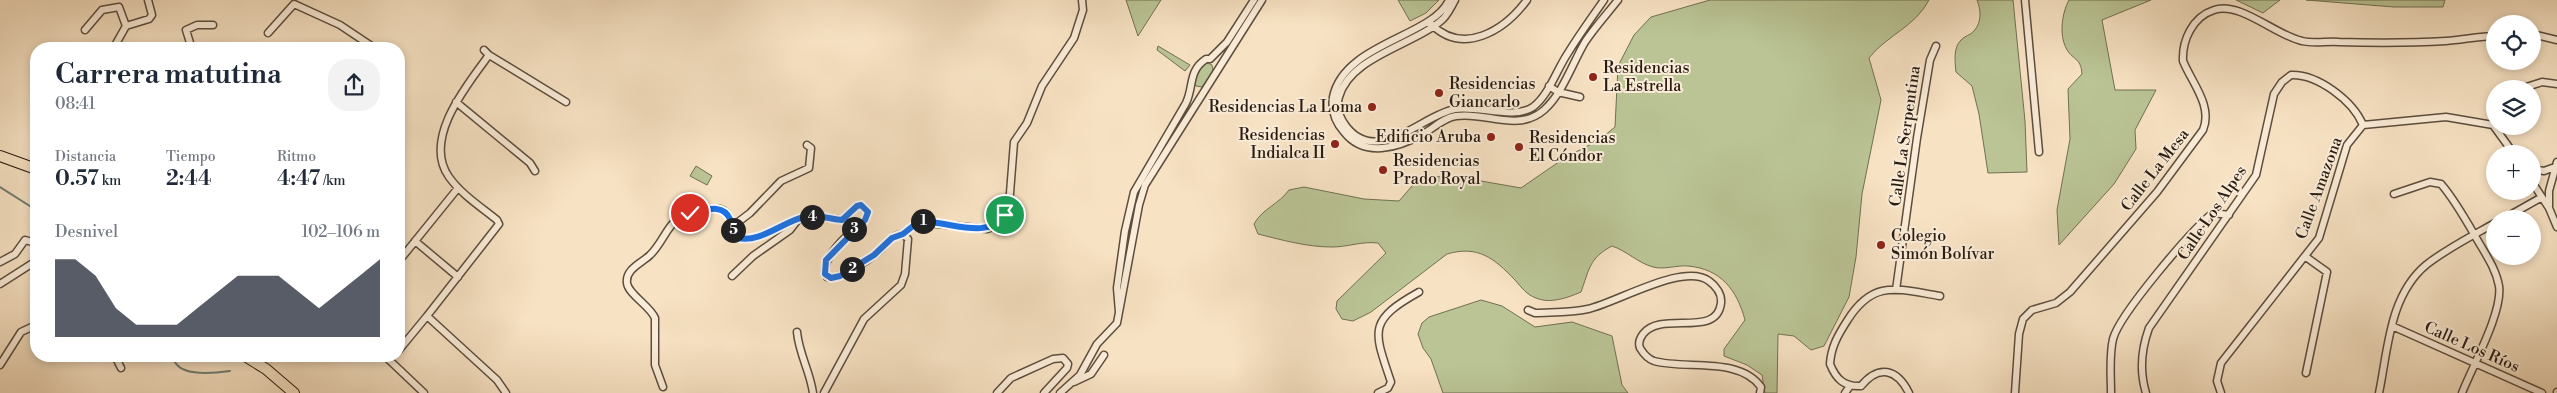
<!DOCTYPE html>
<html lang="es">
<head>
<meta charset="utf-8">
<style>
  :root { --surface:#fff; --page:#f2f2f3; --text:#1f2937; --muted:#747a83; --accent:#111827 }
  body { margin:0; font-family:"Libre Bodoni",serif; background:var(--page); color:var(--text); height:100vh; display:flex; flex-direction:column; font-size:19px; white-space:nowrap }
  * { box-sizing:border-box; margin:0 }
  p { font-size:16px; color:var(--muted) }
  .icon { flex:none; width:28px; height:28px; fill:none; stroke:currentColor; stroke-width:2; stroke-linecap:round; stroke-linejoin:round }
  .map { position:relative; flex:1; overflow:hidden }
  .drawer { position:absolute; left:30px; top:42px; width:375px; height:320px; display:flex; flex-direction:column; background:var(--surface); border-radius:20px; box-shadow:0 2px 8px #0003 }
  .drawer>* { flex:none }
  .tools { position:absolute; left:2486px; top:15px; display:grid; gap:10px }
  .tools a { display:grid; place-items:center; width:55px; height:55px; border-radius:50%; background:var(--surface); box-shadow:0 2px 8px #0003; font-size:25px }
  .pin { position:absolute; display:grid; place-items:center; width:42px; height:42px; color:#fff; margin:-21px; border:2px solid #fff; border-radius:50%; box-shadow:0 1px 5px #0007 }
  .km { position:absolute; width:25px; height:25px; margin:-12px; border-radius:50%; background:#222; color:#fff; font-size:14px; line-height:25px; text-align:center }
  .round { display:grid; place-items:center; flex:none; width:52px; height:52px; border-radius:20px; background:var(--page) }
  .head { display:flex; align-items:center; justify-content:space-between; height:85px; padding:0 25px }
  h1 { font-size:28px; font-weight:600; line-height:38px }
  .metrics { display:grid; grid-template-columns:repeat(3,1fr); gap:8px; height:85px; padding:5px 25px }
  .metrics div { display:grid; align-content:center }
  .metrics b { font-size:21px; font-weight:600 }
  .metrics small { font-size:14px; font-weight:400 }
  .metrics p { font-size:14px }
  .chart { height:140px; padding:10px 25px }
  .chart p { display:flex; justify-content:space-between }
  .chart svg { width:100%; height:90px; margin-top:5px; fill:var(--accent); opacity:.7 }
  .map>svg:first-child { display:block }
  .green { fill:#bac495; stroke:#717053 }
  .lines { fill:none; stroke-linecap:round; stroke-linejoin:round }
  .stream { stroke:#6e7d73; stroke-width:2 }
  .minor-casing { stroke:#5c4d3e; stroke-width:9 }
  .primary-casing { stroke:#281b11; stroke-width:12 }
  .minor { stroke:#faecd8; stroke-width:6 }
  .primary { stroke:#f7e2c3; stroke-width:10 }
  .route-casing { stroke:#fff; stroke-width:10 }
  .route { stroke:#1a73e8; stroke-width:6 }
  .poi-dot { fill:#8f2418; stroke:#faecd8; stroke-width:2 }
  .labels { text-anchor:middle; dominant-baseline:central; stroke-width:4; stroke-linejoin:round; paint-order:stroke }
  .poi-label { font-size:16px; fill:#281b11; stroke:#faecd8; text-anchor:start }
  .street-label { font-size:16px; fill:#281b11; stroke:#faecd8 }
</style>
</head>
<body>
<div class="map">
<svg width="2557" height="393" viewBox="0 0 2557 393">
  <rect width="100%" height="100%" fill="#f7e2c3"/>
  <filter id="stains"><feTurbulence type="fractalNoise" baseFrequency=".004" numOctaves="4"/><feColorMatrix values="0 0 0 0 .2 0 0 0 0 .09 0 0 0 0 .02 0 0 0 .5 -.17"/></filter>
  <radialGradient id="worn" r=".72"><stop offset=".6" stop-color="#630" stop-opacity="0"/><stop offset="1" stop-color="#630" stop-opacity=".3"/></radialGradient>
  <path class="green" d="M1126,0h35l-23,36z
    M1398,0h41l-13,13 -16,8z
    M1710,0h219c-14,27 -42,35 -60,58l12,42 -19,94 -6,63 -7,40 -25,49 -13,4 -17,-14 -16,-2 -1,59h-12l-3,-18 -15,-10 -23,-9v-7l21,-29c-8,-30 -24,-51 -57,-54 -11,-1 -24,4 -35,1 -15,-4 -26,-16 -41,-21 -23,12 -23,24 -31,46 -14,6 -31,12 -45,6 -9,-3 -15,-11 -21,-18 -21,-22 -37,-35 -68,-26l-76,58 -18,9 -11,-2 -6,-10 1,-8 49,-48 -8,-10c-16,-2 -30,4 -46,4 -25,0 -50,-7 -74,-13l-4,-10c8,-15 25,-20 35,-34l15,-3 60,12 35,2 20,-23 48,-3 14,6 40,7 45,-31 33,-17 16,-13 3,-61 16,-31 17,-18z
    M1977,0h36l12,121 2,51 -39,1 -9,-59 -7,-28 -16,-14c-1,-10 -3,-24 5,-32 3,-4 10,-5 13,-9 8,-9 7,-21 3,-31z
    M2069,0h82l-49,20 13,70h41l-21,40 1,19 -22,35 -55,61 -2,-35 13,-71 -2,-50 14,-15c-1,-17 -10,-14 -16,-26 -7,-14 -4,-35 3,-48z
    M2236,0h44l-17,13z
    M2306,0h139l-2,7h-49z
    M1158,46l32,19 -5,6 -28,-21z
    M1208,63l4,2 1,6 -11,16 -6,-1 -4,-6 11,-16z
    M696,166l16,10 -5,9 -17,-9z
    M1481,300l21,6 33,21 37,-5 40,14 10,49 6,8h-185l-12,-34 -8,-11 -5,-14 4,-11 7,-6z"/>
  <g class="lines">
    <path class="stream" d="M0,187l33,21 3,-1
      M180,356l-5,6c8,15 41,11 55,9"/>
    <defs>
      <path id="minor" d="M1449,0c-16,37 -105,43 -116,97 -2,13 2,25 11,35 20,26 54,16 79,2 11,-6 20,-16 33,-18 29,-5 62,17 88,-6 19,-17 28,-46 41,-68 10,-15 22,-28 33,-42
        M1455,0c-3,6 -7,14 -12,19 -28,26 -93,37 -104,78 -3,10 1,21 7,29 31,41 76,-11 109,-17 22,-4 59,11 78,-2 16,-12 24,-38 35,-54 11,-18 24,-36 36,-53
        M2025,0l14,152
        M1431,24c32,32 73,7 96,-24
        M126,26l23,-7 3,-4 -4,-15
        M85,30l17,-20 17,-3 7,19 -13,23
        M268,33l26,-29 46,21 36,24
        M2532,34l25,6
        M192,49l-6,-19 11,-5h16
        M489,55l77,47
        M1549,86l9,6 22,5
        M2520,89l22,-7 15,2
        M456,102l74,61 5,8
        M2493,125l21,29
        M2493,125l2,-10
        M2532,169l12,2 11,-4
        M2532,182l17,26 8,19
        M2394,194l36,-12 11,2c14,16 26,38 37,57 8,14 18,28 21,45 4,26 -27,81 -37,107
        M2549,206v-15l8,-29
        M2503,219l39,-22
        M733,226l17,-13 31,-32 28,-13 2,-20 -4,-3
        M903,234l15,-12 69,7 12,-5 10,-18 5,-64 13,-19 15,-37 32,-48 9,-28 -1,-10
        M415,241l43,36
        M2306,257l21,15 -21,101
        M399,261l59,-73
        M0,262l15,-8 10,-14 11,3
        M732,276l21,-20 37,-26 7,-9
        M0,284l36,-23
        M1896,290l21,-152 13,-78 6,-14
        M1528,310l7,3c17,-1 36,0 53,-4 30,-7 96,-47 121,-28 7,5 13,13 12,22 -4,36 -60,7 -78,31 -3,4 -5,9 -3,14 3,5 8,11 14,13 32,9 85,-5 107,26l-1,6
        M1119,312l-2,-24 8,-57 9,-39 52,-89c8,-17 2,-32 20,-44h4l17,-17 27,-42
        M427,316l72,-92 -2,-4c-16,-13 -36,-26 -48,-43 -27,-38 18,-92 40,-122l-5,-5
        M2392,326l150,67
        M797,332c2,22 13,39 16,61
        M399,350l28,-34 70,64 9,13
        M115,356l6,12
        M385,356l39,37
        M0,365l21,-33 15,-7
        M1074,382l17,-8 13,-19
        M1861,386c-17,1 -25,-7 -31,-22 1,-17 8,-29 17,-43 26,-42 50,-32 93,-25
        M1861,386c18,-22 36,-17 48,7
        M663,387l-8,-22v-47c-5,-12 -27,-24 -28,-35 -2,-14 15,-20 23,-28 12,-11 17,-30 31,-39 4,-3 36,-9 40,-7 11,5 11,20 17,29 24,5 46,-18 70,-21 11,-2 23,2 35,3l14,-14 4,-1 7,7 -3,8c-13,11 -48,39 -38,57 11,4 42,-17 51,-25 9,-7 12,-17 25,-18l5,5 -3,35 -4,11 -37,34 -40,74
        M997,393l14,-15 42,-19 10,-1 5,6 -1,4 -23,25
        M1060,393l20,-18 17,-31 20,-21 22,-118 6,-20 117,-185
        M1378,393l10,-5 3,-6c-17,-51 -24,-61 28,-90
        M1845,393l5,-7
        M2015,393l4,-59 4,-15 9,-9 24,-7 14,-11 87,-100 46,-62c10,-24 -11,-47 -20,-69 -1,-20 9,-44 31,-51 26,-9 61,25 88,31 12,3 25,0 37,1 36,1 72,1 107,-1 16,-1 33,-5 49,-5
        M2111,393c0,-17 -2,-37 2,-54 6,-24 79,-110 100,-126l16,2
        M2146,393c-7,-23 -5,-43 3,-65l107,-153 18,-81 8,-12 9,-7c27,-1 62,26 72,50
        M2221,393l-4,-12 4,-18 98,-125 28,-93 16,-20 83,-8 47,8
        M2379,393c9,-43 10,-97 47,-128 20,-16 46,-29 69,-42
        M2557,393v-1"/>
      <path id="primary" d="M0,156l36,13
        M245,356l21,13 28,24"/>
    </defs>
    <use href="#minor" class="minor-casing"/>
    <use href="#primary" class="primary-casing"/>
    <use href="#minor" class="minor"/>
    <use href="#primary" class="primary"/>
  </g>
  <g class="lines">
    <defs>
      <path id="route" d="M690,213c14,-2 32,-11 40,6 3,7 4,13 8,19 24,5 46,-18 70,-22 10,-1 24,3 34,4l15,-14 4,-1 7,7 -3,8 -39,40 -1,14 6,4 9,-2 34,-21 18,-17 11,-4 15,-12c28,-3 68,20 87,-7"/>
    </defs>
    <use href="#route" class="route-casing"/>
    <use href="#route" class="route"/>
  </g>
  <g class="poi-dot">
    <circle cx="1593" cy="77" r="5"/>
    <circle cx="1439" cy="93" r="5"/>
    <circle cx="1372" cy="107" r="5"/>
    <circle cx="1491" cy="137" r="5"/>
    <circle cx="1335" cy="144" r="5"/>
    <circle cx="1519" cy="147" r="5"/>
    <circle cx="1383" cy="170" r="5"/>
    <circle cx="1881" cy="245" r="5"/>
  </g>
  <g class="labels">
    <g class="poi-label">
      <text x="1603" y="68">Residencias<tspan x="1603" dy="18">La Estrella</tspan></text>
      <text x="1449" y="84">Residencias<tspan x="1449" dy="18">Giancarlo</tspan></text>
      <text x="1362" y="107" text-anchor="end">Residencias La Loma</text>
      <text x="1325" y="135" text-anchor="end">Residencias<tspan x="1325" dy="18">Indialca II</tspan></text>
      <text x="1481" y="137" text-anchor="end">Edificio Aruba</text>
      <text x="1529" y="138">Residencias<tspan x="1529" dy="18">El Cóndor</tspan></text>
      <text x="1393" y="161">Residencias<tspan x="1393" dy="18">Prado Royal</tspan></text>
      <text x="1891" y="236">Colegio<tspan x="1891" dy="18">Simón Bolívar</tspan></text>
    </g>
    <g class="street-label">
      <text transform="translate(1905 136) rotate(-82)">Calle La Serpentina</text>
      <text transform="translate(2155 170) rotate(-52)">Calle La Mesa</text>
      <text transform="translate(2319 188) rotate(-70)">Calle Amazona</text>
      <text transform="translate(2212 213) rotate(-56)">Calle Los Alpes</text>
      <text transform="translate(2472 347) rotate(24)">Calle Los Ríos</text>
    </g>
  </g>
  <rect width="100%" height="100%" filter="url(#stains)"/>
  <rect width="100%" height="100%" fill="url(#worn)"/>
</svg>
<div class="tools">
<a><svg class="icon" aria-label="locate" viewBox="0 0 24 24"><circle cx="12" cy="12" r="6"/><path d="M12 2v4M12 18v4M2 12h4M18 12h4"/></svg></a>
<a><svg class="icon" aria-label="layers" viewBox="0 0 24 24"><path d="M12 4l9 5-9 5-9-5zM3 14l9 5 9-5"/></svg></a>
<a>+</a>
<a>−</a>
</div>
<div class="pin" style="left:1005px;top:215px;background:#1e9e55"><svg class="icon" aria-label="arrive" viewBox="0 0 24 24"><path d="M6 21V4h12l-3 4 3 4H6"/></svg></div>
<div class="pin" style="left:690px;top:213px;background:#d93025"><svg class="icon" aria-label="check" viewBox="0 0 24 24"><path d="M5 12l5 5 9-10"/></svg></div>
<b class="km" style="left:923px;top:221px">1</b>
<b class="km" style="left:852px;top:269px">2</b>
<b class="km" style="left:854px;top:229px">3</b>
<b class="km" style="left:812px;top:217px">4</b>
<b class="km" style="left:733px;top:230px">5</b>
<section class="drawer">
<div class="head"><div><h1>Carrera matutina</h1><p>08:41</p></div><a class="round"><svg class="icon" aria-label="share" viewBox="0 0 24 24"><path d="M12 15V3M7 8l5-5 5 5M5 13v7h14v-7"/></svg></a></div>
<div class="metrics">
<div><p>Distancia</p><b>0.57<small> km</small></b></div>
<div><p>Tiempo</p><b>2:44</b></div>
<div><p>Ritmo</p><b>4:47<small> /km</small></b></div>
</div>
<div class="chart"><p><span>Desnivel</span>102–106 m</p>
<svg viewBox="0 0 160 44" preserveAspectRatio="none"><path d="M0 44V6L10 6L20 14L30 30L40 38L50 38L60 38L70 30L80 22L90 14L100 14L110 14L120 22L130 30L140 22L150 14L160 6V44z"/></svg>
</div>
</section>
</div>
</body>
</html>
